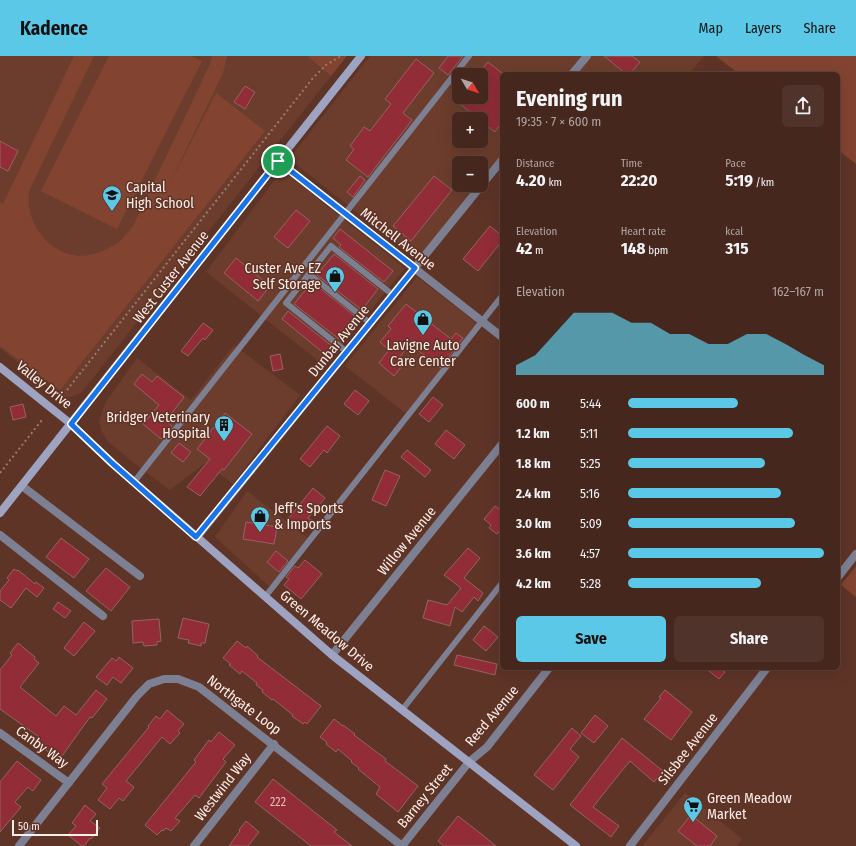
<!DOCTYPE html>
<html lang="en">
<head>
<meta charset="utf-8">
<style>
  :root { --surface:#46271d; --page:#50332a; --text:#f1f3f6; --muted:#b0a5a4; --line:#5e443b; --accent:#5ac8e6 }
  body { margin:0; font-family:"Fira Sans Condensed",sans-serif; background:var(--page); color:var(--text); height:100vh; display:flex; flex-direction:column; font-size:15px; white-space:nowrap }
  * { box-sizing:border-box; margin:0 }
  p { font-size:13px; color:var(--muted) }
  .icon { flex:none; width:22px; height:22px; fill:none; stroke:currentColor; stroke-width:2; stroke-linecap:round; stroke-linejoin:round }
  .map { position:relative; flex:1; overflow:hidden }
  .sheet { position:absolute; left:500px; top:16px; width:340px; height:598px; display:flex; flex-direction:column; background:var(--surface); border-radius:6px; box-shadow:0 4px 16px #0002,0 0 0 1px var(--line) }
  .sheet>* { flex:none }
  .needle { width:26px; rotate:129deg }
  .controls { position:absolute; left:452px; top:12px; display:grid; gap:8px }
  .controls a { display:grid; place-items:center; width:36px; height:36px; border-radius:6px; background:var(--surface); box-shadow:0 4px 16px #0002,0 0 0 1px var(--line); font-size:20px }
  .scale { position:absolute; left:12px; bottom:10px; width:86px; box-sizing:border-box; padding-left:4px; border:2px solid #ffeee9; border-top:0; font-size:11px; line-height:14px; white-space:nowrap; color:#ffeee9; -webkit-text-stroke:3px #5e3427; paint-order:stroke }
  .pin { position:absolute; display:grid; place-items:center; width:34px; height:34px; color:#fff; margin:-17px; border:2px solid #fff; border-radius:50%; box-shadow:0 1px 4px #0007 }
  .round { display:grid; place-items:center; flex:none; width:42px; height:42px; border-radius:6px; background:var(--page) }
  .overview { display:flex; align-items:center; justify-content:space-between; height:68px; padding:0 16px }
  h1 { font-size:22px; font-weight:700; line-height:30px }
  .figures { display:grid; grid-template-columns:repeat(3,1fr); gap:6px; height:68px; padding:4px 16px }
  .figures div { display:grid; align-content:center }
  .figures b { font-size:17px; font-weight:700 }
  .figures small { font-size:11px; font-weight:400 }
  .figures p { font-size:11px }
  .chart { height:112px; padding:8px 16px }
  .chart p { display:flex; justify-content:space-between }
  .chart svg { width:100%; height:72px; margin-top:4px; fill:var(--accent); opacity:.7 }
  .action { display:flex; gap:8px; margin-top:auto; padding:8px 16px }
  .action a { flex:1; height:46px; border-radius:6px; background:var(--accent); color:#111; font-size:16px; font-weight:700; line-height:46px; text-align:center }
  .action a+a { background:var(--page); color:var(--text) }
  ul { padding:0 16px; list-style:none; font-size:13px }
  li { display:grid; grid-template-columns:64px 48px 1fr; align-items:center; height:30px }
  li i { height:10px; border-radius:5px; background:var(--accent) }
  header { display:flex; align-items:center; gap:24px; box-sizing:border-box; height:56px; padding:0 20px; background:var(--accent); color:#111 }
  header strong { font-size:19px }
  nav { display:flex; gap:22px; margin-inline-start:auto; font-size:14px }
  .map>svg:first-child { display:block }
  .built { fill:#6c3d2d; fill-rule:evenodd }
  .green { fill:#824430 }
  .building { fill:#922c37; stroke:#946364 }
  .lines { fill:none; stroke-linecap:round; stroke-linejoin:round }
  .path { stroke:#9a7a70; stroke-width:2; stroke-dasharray:2 3; stroke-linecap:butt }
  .lane { stroke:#7d8093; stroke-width:6 }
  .street { stroke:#7d8093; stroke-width:8 }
  .secondary { stroke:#9ea3c1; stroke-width:8 }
  .route-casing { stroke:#fff; stroke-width:8 }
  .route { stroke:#1a73e8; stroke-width:5 }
  .labels { text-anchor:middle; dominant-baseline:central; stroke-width:3; stroke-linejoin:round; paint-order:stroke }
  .number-label { font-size:12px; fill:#e4bebc }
  .poi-label { font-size:14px; fill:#ffeee9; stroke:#5e3427; text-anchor:start }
  .street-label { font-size:14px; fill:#ffeee9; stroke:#5e3427 }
</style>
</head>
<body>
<header>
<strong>Kadence</strong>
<nav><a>Map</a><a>Layers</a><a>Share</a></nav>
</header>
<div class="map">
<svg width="856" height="790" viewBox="0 0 856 790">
  <rect width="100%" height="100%" fill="#5e3427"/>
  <path class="built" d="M0,0h307l24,20 -245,311 -7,7 -8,3h-7l-7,-4 -57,-45z
    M370,0h334l-15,18h-187v86l-82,102 -131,-103zM459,19h22v22h-22zM459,63h22v22h-22zM459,107h22v22h-22z
    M279,118h8l118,94 -80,98 -119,-94z
    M417,221l62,48 -71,90 -63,-49z
    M234,289l66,50 -67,89 -28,-21 -35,27 -27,-20 -35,-28 -7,-12 -2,-9 6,-18 32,-45 54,42z
    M247,435l63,49 -38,49 -57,-52z
    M685,737l57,46 -5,7h-95z"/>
  <path class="green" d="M74,0h20l-65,135c0,5 -1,11 0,15 3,24 21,44 44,49 14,4 35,-5 46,-13 5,-4 9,-11 14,-16l78,-164 1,-6h15l-4,17 -56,116 49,-96 49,38 -205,259 -60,-44v-144l3,2z
    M109,0h82l11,5 -85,168 -76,-38z
    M307,0h40l-16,20z
    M716,0h140v108l-18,-14v-76h-99z
    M856,510v31l-15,-12z"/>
  <path class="building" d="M448,0h15l-15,19 -9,-7z
    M604,0h28l8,6 -10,12h-4z
    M416,3l18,14 -31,40 9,7 -44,57 -22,-17 8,-11 -4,-3 14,-19 6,4 21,-27 -6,-5z
    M488,6l14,11v49l-7,10 -14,-11v-2h-2l-28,-22h30v-27z
    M245,30l10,6 -10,17 -11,-7z
    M0,85l18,10 -10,20 -8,-4z
    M360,120l5,4 -12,17 -6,-5z
    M434,120l18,14 -41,51 -18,-15z
    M296,154l14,11 -22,27 -14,-11z
    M490,170l12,10v5l-24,30 -15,-12z
    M340,173l53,42 -9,11 -45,-35 2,-2 -8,-7z
    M334,198l44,35 -16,21 -45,-35z
    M236,202l34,28 -12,15 -34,-28z
    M312,226l44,35 -17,22 -45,-35z
    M406,248l45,35 5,-6 7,5 -23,30 -30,-24 -13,16 6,5 -9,11 -15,-13 10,-13 -9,-8 11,-13 -3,-3z
    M288,255l45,36 -7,8 -44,-36z
    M203,267l10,7 -8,10 -2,-2 -15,18 -7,-5z
    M280,298l3,15 -10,2 -3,-15z
    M142,318l10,8 5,-6 27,21 -18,24 6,5 -11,13 -18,-15 16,-19 -25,-21z
    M355,334l14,11 -11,14 -14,-11z
    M433,341l10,8 -14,17 -10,-8z
    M23,348l3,13 -13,3 -3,-13z
    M225,357l27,21 -28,36 -2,-1 -22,27 -13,-9 23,-28 -13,-10z
    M327,370l13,10 -13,17 -3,-3 -14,17 -10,-8z
    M446,374l19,15 -11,14 -19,-15z
    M179,387l12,9 -8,10 -12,-9z
    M407,394l24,20 -6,7 -24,-20z
    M385,414l15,6 -14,30 -14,-6z
    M313,432l12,10 -17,20 4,3 -8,11 -16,-13z
    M495,450l7,5v17l-5,6 -8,-6 2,-3 -7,-6z
    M246,466l31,5 -3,17 -31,-5z
    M61,482l28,21 -15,19 -28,-21z
    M468,492l12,10 -16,20 19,15 -5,8 -4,-4 -12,15 -7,-5 -5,19 -27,-8 5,-18 19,5 14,-17 -17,-13z
    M276,495l12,10 -9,11 -12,-10z
    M305,504l17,14 -21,25 -17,-14 5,-6 -3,-2 9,-11 3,2z
    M106,512l24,19 -19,24 -25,-20z
    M14,513l3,2 1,-1 17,14 1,-2 8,6 -7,9 -11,-9 -15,20 -11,-8v-9l9,-11 -2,-2z
    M58,546l13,9 -6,7 -12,-9z
    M183,562l26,6 -4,19h-4v3l-13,-3 1,-3 -11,-2z
    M159,563l2,22 -4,1v3l-13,1 -1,-4 -10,1 -1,-22z
    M84,566l11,9 -21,25 -10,-8z
    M484,570l14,11 -12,14 -13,-11z
    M237,585l9,7 1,-2 11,10 -1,1 64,49 -14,18 -2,-2 -2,2 -11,-8 1,-1 -20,-16 -1,1 -10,-8 1,-2 -7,-5 1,-2 -15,-12 -2,3 -11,-9 2,-1 -8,-6z
    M18,587l17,14 -1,2 5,4 -19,24 36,29 8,-10 12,9 20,-25 11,9 -15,19 -2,-1 -31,43 -24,-18 4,-5 -39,-28v-39l12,-15 -2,-2z
    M457,599l40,9 -2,11 -41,-10z
    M119,601l14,11 -12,15 -8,-6 -6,8 -11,-8 16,-19 4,3z
    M705,612h15l5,4 -6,7z
    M665,634l27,22 -21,28 -27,-21 17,-21 -2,-1z
    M167,654l17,14 -6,7 2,2 -10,11 -8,-7 -36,44 8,6 -11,14 -4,-3 -9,11 -12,-9 9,-12 -5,-4 47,-57 -1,-1 8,-10 4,3z
    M595,659l13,11 -14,17 -13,-10z
    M334,663l9,7v-1l12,9 -1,1 32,24 -1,2 33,25 -20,26 -22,-18 4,-7 -22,-18 1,-1 -8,-6 1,-1 -14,-12 -2,3 -10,-8 1,-2 -7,-5z
    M572,672l9,8 -11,13 9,8 -26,33 -19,-15z
    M219,676l16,13 -12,14 3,3 -27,36 -4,-3 -20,23 5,3 -9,10 -5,-3 -3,3 -1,-1 -5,5 -12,-10 51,-63 -2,-2 15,-20 2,2z
    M622,682l41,33 -9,11 -24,-21 -14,17 -23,29 26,19 -8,11 -41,-32z
    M17,705l24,19 -8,11 -5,-4 -13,15 6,5 -21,25v-50z
    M273,723l64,51 -3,2 18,14h-41l-56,-44z
    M85,749l11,9 -6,7 10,7 -9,11 -1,-1 -6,8h-2l-14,-11 8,-9 -4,-3z
    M691,759l26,21 -7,10h-13l-19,-15z
    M458,760l22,17 16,13h-52l-6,-5z
    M246,765l13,11 -11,14h-19l11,-15 -1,-1z"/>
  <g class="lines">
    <path class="path" d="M67,334l246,-312 13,-13 15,-9
      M0,417l42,-53"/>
    <path class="lane" d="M309,218l61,49
      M347,296l-61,-49 45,-57 62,49
      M134,426l335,-426
      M265,541l237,-301
      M402,654l100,-127"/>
    <path class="street" d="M572,18l15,-18
      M278,105l224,176
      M22,430l118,90
      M0,479l103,81
      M197,481l305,-377
      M838,521l18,-23
      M332,599l170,-211
      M0,677l69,50
      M19,790l118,-150 12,-12 15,-5h14l21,8 203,159
      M194,790l80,-102
      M402,790l67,-84 18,-15 62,-79
      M630,790l137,-178"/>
    <path class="secondary" d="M0,311l71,57 41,39 85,74 135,118 244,191
      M0,457l361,-457"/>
  </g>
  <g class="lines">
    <defs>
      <path id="route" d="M278,105l137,107 -219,269 -84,-74 -41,-39z"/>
    </defs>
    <use href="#route" class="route-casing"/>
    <use href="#route" class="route"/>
  </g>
  <defs>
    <symbol id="school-pin" viewBox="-11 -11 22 30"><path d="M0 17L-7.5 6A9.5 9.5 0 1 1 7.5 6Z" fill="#5ac8e6" stroke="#5e3427"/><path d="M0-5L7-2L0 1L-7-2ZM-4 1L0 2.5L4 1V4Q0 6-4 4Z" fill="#111"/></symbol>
    <symbol id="shop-pin" viewBox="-11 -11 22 30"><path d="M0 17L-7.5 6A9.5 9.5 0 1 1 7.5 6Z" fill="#5ac8e6" stroke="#5e3427"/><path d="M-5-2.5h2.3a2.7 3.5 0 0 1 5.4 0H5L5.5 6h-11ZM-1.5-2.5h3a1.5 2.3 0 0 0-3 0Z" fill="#111"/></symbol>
    <symbol id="building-pin" viewBox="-11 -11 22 30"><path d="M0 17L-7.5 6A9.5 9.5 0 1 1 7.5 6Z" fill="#5ac8e6" stroke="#5e3427"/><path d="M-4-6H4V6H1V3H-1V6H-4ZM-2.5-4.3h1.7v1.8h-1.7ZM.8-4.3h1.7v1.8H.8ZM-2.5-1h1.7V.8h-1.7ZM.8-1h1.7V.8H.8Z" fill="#111"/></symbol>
    <symbol id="supermarket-pin" viewBox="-11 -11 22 30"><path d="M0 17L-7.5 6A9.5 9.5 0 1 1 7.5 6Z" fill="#5ac8e6" stroke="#5e3427"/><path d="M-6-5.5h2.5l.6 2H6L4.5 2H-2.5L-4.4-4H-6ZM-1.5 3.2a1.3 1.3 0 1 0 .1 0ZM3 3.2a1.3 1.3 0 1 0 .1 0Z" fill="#111"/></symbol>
  </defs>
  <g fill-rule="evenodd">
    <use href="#school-pin" x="101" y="128" width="22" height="30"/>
    <use href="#shop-pin" x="324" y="209" width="22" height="30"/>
    <use href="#shop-pin" x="412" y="252" width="22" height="30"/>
    <use href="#building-pin" x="213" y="358" width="22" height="30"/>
    <use href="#shop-pin" x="249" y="449" width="22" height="30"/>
    <use href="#supermarket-pin" x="682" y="739" width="22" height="30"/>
  </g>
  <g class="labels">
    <g class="number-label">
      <text x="278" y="746">222</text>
    </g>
    <g class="poi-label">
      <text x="126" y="131">Capital<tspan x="126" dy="16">High School</tspan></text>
      <text x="321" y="212" text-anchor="end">Custer Ave EZ<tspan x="321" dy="16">Self Storage</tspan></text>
      <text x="423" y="289" text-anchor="middle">Lavigne Auto<tspan x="423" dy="16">Care Center</tspan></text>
      <text x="210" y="361" text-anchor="end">Bridger Veterinary<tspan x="210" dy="16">Hospital</tspan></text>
      <text x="274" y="452">Jeff's Sports<tspan x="274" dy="16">&amp; Imports</tspan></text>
      <text x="707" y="742">Green Meadow<tspan x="707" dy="16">Market</tspan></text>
    </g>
    <g class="street-label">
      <text transform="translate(398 183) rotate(38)">Mitchell Avenue</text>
      <text transform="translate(171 221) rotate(-52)">West Custer Avenue</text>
      <text transform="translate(339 285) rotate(-51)">Dunbar Avenue</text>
      <text transform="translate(44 329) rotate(39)">Valley Drive</text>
      <text transform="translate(407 485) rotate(-51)">Willow Avenue</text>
      <text transform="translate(327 575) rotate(40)">Green Meadow Drive</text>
      <text transform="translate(244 649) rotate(37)">Northgate Loop</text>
      <text transform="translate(492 660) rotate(-50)">Reed Avenue</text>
      <text transform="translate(42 691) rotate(36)">Canby Way</text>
      <text transform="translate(688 693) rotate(-52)">Silsbee Avenue</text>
      <text transform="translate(223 731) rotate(-52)">Westwind Way</text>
      <text transform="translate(425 740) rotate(-51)">Barney Street</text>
    </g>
  </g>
</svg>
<div class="controls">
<a><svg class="needle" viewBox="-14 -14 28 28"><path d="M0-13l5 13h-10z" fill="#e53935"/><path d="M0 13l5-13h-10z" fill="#b0a5a4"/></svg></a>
<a>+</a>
<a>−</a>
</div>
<div class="scale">50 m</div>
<div class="pin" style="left:278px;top:105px;background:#1e9e55"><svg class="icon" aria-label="arrive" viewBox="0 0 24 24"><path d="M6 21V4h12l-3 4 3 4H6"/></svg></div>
<section class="sheet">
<div class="overview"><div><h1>Evening run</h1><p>19:35 · 7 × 600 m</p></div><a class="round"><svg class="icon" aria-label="share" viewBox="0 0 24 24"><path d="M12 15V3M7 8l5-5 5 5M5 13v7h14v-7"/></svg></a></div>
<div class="figures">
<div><p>Distance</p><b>4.20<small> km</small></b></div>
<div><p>Time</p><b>22:20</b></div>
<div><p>Pace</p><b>5:19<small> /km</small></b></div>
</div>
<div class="figures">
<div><p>Elevation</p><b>42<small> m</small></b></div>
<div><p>Heart rate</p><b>148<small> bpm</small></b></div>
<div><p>kcal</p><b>315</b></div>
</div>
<div class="chart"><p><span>Elevation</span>162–167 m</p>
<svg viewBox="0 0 160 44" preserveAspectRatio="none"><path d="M0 44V38L10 32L20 19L30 6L40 6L50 6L60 12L70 12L80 19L90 19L100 25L110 25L120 19L130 19L140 25L150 32L160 38V44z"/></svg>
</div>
<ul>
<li><b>600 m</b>5:44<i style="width:56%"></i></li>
<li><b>1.2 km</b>5:11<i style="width:84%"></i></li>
<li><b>1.8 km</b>5:25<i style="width:70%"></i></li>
<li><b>2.4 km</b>5:16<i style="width:78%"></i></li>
<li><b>3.0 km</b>5:09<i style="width:85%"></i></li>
<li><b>3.6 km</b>4:57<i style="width:100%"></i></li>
<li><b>4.2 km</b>5:28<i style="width:68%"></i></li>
</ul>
<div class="action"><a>Save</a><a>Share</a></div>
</section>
</div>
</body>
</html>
